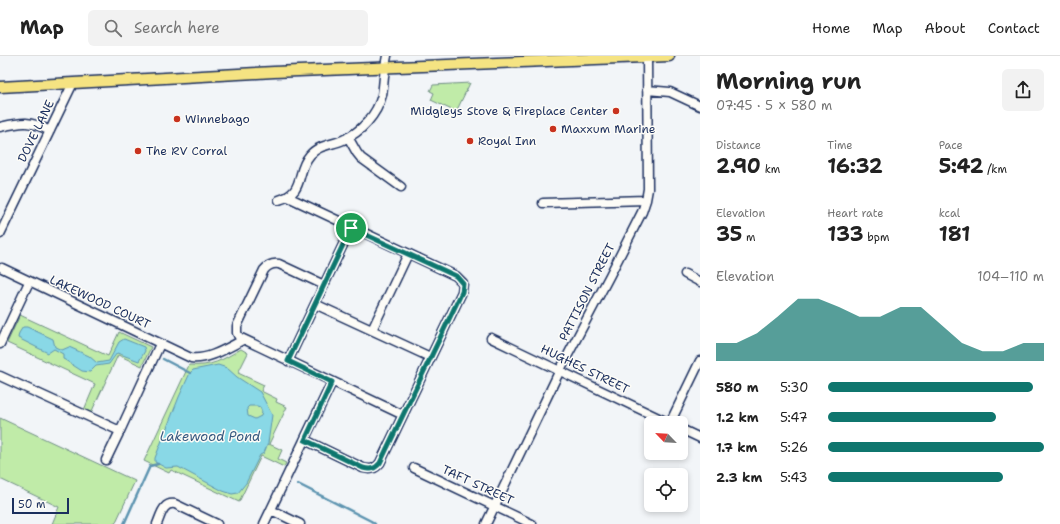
<!DOCTYPE html>
<html lang="en">
<head>
<meta charset="utf-8">
<style>
  :root { --surface:#fff; --page:#f2f2f2; --text:#222; --muted:#767676; --line:#e0e0e0; --accent:#0f766e }
  body { margin:0; font-family:"Shantell Sans",sans-serif; background:var(--page); color:var(--text); height:100vh; display:flex; flex-direction:column; font-size:15px; white-space:nowrap }
  * { box-sizing:border-box; margin:0 }
  p { font-size:13px; color:var(--muted) }
  .icon { flex:none; width:22px; height:22px; fill:none; stroke:currentColor; stroke-width:2; stroke-linecap:round; stroke-linejoin:round }
  .map { position:relative; flex:1; overflow:hidden }
  .sheet { display:flex; flex-direction:column; background:var(--surface); width:360px }
  .sheet>* { flex:none }
  .needle { width:26px; rotate:295deg }
  .tools { position:absolute; left:644px; top:360px; display:grid; gap:8px }
  .tools a { display:grid; place-items:center; width:44px; height:44px; border-radius:6px; background:var(--surface); box-shadow:0 2px 6px #0003; font-size:20px }
  .scale { position:absolute; left:12px; bottom:10px; width:57px; box-sizing:border-box; padding-left:4px; border:2px solid #1b2f5e; border-top:0; font-size:11px; line-height:14px; white-space:nowrap; color:#1b2f5e; -webkit-text-stroke:3px #fdfcf7; paint-order:stroke }
  .pin { position:absolute; display:grid; place-items:center; width:34px; height:34px; color:#fff; margin:-17px; border:2px solid #fff; border-radius:50%; box-shadow:0 1px 4px #0007 }
  .round { display:grid; place-items:center; flex:none; width:42px; height:42px; border-radius:6px; background:var(--page) }
  .head { display:flex; align-items:center; justify-content:space-between; height:68px; padding:0 16px }
  h1 { font-size:22px; font-weight:700; line-height:30px }
  .metrics { display:grid; grid-template-columns:repeat(3,1fr); gap:6px; height:68px; padding:4px 16px }
  .metrics div { display:grid; align-content:center }
  .metrics b { font-size:20px; font-weight:700 }
  .metrics small { font-size:11px; font-weight:400 }
  .metrics p { font-size:11px }
  .chart { height:112px; padding:8px 16px }
  .chart p { display:flex; justify-content:space-between }
  .chart svg { width:100%; height:72px; margin-top:4px; fill:var(--accent); opacity:.7 }
  ul { padding:0 16px; list-style:none; font-size:13px }
  li { display:grid; grid-template-columns:64px 48px 1fr; align-items:center; height:30px }
  li i { height:10px; border-radius:5px; background:var(--accent) }
  header { display:flex; align-items:center; gap:24px; box-sizing:border-box; height:56px; padding:0 20px; background:var(--surface); border-bottom:1px solid var(--line) }
  header strong { font-size:19px }
  nav { display:flex; gap:22px; margin-inline-start:auto; font-size:14px }
  .search { width:280px; height:36px; background:var(--page); display:flex; align-items:center; gap:10px; box-sizing:border-box; padding:0 14px; border-radius:6px; color:var(--muted); font-size:15px }
  main { display:flex; flex:1; min-height:0 }
  .map>svg:first-child { display:block }
  .green { fill:#c0eba8; stroke:#6e8d83 }
  .water { fill:#89d8e6; stroke:#5d94b0; fill-rule:evenodd }
  .lines { fill:none; stroke-linecap:round; stroke-linejoin:round }
  .stream { stroke:#5d94b0; stroke-width:2.5 }
  .minor-casing { stroke:#1b2f5e; stroke-width:11 }
  .major-casing { stroke:#1b2f5e; stroke-width:13 }
  .minor { stroke:#fdfcf7; stroke-width:8 }
  .major { stroke:#f5e382; stroke-width:10 }
  .route-casing { stroke:#fff; stroke-width:8 }
  .route { stroke:#0f766e; stroke-width:5 }
  .poi-dot { fill:#c8321e; stroke:#fdfcf7; stroke-width:1.5 }
  .labels { text-anchor:middle; dominant-baseline:central; stroke-width:3; stroke-linejoin:round; paint-order:stroke }
  .poi-label { font-size:12px; fill:#1b2f5e; stroke:#fdfcf7; text-anchor:start }
  .street-label { font-size:12px; fill:#1b2f5e; stroke:#fdfcf7 }
  .water-label { font-size:13px; font-style:italic; fill:#365980; stroke:#fdfcf7 }
</style>
</head>
<body>
<header>
<strong>Map</strong>
<div class="search"><svg class="icon" aria-label="search" viewBox="0 0 24 24"><circle cx="10" cy="10" r="6"/><path d="M15 15l6 6"/></svg>Search here</div>
<nav><a>Home</a><a>Map</a><a>About</a><a>Contact</a></nav>
</header>
<main>
<div class="map">
<svg width="700" height="468" viewBox="0 0 700 468">
  <rect width="100%" height="100%" fill="#f2f5f8"/>
  <filter id="ink" filterUnits="userSpaceOnUse"><feTurbulence type="fractalNoise" baseFrequency=".025" numOctaves="2"/><feDisplacementMap in="SourceGraphic" scale="8" xChannelSelector="R" yChannelSelector="G"/><feConvolveMatrix kernelMatrix="1 2 1 2 8 2 1 2 1" color-interpolation-filters="sRGB"/></filter>
  <g filter="url(#ink)">
    <path class="green" d="M470,27l-14,29 -25,-12 3,-7 -4,-2 3,-6z
      M20,259l88,41 11,-24 32,15 -9,19 -24,-11 -27,58 -7,-3 11,-26 -88,-41z
      M241,293l7,4 -10,20 26,12 -3,6 16,8 -1,3 11,5 -18,37 13,6 -4,9 8,4 -2,4 -23,-11 -22,46 -68,-32 -2,3 -25,-12 45,-96c23,2 33,-5 52,-16z
      M0,362l135,63 -20,43h-63l7,-17 -59,-28z"/>
    <path class="water" d="M23,271h4l26,12 2,8 7,3 7,-3 20,9 8,7 12,-2 10,-19 5,-3 20,8 1,4 -6,10 -22,-8 -8,11 -13,2 -6,6 -8,-1 -17,-11 -2,-1v-5l-9,-5 -6,4 -30,-15 1,-5z
      M218,309l9,3 10,9 23,15 12,23 -4,28 -4,10 -4,2 -14,28 -8,10 -6,1 -9,-3 -45,-24 -12,1 -11,-6v-4l24,-61 11,-24 3,-3zM249,350h8l3,1 2,5 -1,4 -6,3 -7,-3 -1,-8z"/>
    <g class="lines">
      <path class="stream" d="M163,303l27,14
        M298,428l73,37 4,3
        M124,468l26,-58 8,-2"/>
      <defs>
        <path id="minor" d="M647,34l23,2 30,14
          M0,71c22,-5 29,-7 50,4
          M348,81l9,16 4,5 40,29
          M288,141l168,79 7,7 -1,9 -82,171c-5,6 -9,7 -17,5l-58,-28
          M279,144c27,-8 16,-28 31,-45 8,-10 22,-10 33,-15 18,-8 34,-25 39,-45 2,-13 2,-26 5,-39
          M543,147l103,-3
          M0,178l73,-151
          M2,212l189,90c18,2 36,-10 52,-18
          M685,218l15,8
          M324,229l-45,-21c-6,-1 -11,1 -15,6l-27,56v7l2,4 164,78
          M315,248l115,53
          M372,274l36,-76
          M491,282l178,85
          M0,288l29,-62
          M288,305l63,-133
          M0,320l120,55 40,-87
          M670,367l30,-62
          M681,373l19,9
          M106,404l14,-29
          M414,412l118,56
          M271,454l29,14
          M157,468c4,-9 6,-22 18,-20l42,20
          M264,468l68,-142
          M486,468l74,-154 50,-95 32,-63 4,-12 2,-11 -1,-132"/>
        <path id="major" d="M0,31l274,-15 395,-16"/>
      </defs>
      <use href="#minor" class="minor-casing"/>
      <use href="#major" class="major-casing"/>
      <use href="#minor" class="minor"/>
      <use href="#major" class="major"/>
    </g>
  </g>
  <g class="lines" filter="url(#ink)">
    <defs>
      <path id="route" d="M351,172l105,48 7,8 -1,8 -82,171c-5,6 -9,7 -17,5l-58,-28 27,-58 -44,-21z"/>
    </defs>
    <use href="#route" class="route-casing"/>
    <use href="#route" class="route"/>
  </g>
  <g class="poi-dot">
    <circle cx="616" cy="55" r="4"/>
    <circle cx="177" cy="63" r="4"/>
    <circle cx="553" cy="73" r="4"/>
    <circle cx="470" cy="85" r="4"/>
    <circle cx="138" cy="95" r="4"/>
  </g>
  <g class="labels">
    <g class="poi-label">
      <text x="608" y="55" text-anchor="end">Midgleys Stove &amp; Fireplace Center</text>
      <text x="185" y="63">Winnebago</text>
      <text x="561" y="73">Maxxum Marine</text>
      <text x="478" y="85">Royal Inn</text>
      <text x="146" y="95">The RV Corral</text>
    </g>
    <g class="street-label">
      <text transform="translate(36 75) rotate(-64)">DOVE LANE</text>
      <text transform="translate(587 236) rotate(-63)">PATTISON STREET</text>
      <text transform="translate(100 246) rotate(25)">LAKEWOOD COURT</text>
      <text transform="translate(585 313) rotate(26)">HUGHES STREET</text>
      <text transform="translate(478 429) rotate(25)">TAFT STREET</text>
    </g>
    <g class="water-label">
      <text x="210" y="380">Lakewood Pond</text>
    </g>
  </g>
</svg>
<div class="tools">
<a><svg class="needle" viewBox="-14 -14 28 28"><path d="M0-13l5 13h-10z" fill="#e53935"/><path d="M0 13l5-13h-10z" fill="#767676"/></svg></a>
<a><svg class="icon" aria-label="locate" viewBox="0 0 24 24"><circle cx="12" cy="12" r="6"/><path d="M12 2v4M12 18v4M2 12h4M18 12h4"/></svg></a>
</div>
<div class="scale">50 m</div>
<div class="pin" style="left:351px;top:172px;background:#1e9e55"><svg class="icon" aria-label="arrive" viewBox="0 0 24 24"><path d="M6 21V4h12l-3 4 3 4H6"/></svg></div>
</div>
<section class="sheet">
<div class="head"><div><h1>Morning run</h1><p>07:45 · 5 × 580 m</p></div><a class="round"><svg class="icon" aria-label="share" viewBox="0 0 24 24"><path d="M12 15V3M7 8l5-5 5 5M5 13v7h14v-7"/></svg></a></div>
<div class="metrics">
<div><p>Distance</p><b>2.90<small> km</small></b></div>
<div><p>Time</p><b>16:32</b></div>
<div><p>Pace</p><b>5:42<small> /km</small></b></div>
</div>
<div class="metrics">
<div><p>Elevation</p><b>35<small> m</small></b></div>
<div><p>Heart rate</p><b>133<small> bpm</small></b></div>
<div><p>kcal</p><b>181</b></div>
</div>
<div class="chart"><p><span>Elevation</span>104–110 m</p>
<svg viewBox="0 0 160 44" preserveAspectRatio="none"><path d="M0 44V33L10 33L20 27L30 17L40 6L50 6L60 11L70 17L80 17L90 11L100 11L110 22L120 33L130 38L140 38L150 33L160 33V44z"/></svg>
</div>
<ul>
<li><b>580 m</b>5:30<i style="width:95%"></i></li>
<li><b>1.2 km</b>5:47<i style="width:78%"></i></li>
<li><b>1.7 km</b>5:26<i style="width:100%"></i></li>
<li><b>2.3 km</b>5:43<i style="width:81%"></i></li>
</ul>
</section>
</main>
</body>
</html>
